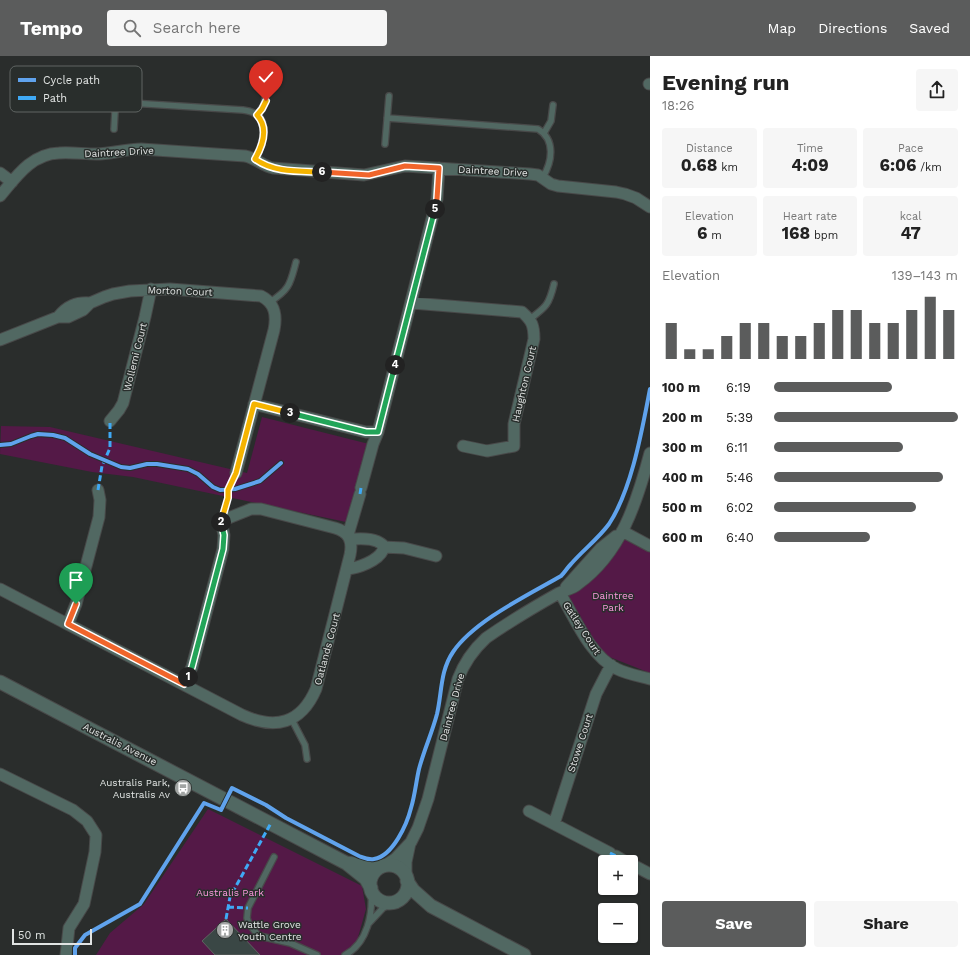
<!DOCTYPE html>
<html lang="en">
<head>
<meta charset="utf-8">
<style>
  :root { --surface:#fff; --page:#f6f6f6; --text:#222; --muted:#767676; --accent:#5b5c5c }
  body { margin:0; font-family:"Work Sans",sans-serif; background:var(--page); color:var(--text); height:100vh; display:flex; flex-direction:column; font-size:15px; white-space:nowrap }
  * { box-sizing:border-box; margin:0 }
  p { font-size:13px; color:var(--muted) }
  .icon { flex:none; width:22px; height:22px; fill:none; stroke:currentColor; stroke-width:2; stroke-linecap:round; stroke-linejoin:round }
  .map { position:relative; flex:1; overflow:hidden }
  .drawer { display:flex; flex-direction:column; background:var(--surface); width:320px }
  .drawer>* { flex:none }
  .controls { position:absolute; left:598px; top:799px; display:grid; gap:8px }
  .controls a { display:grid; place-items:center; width:40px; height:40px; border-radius:4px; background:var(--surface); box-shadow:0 1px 3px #0004; font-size:20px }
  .scale { position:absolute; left:12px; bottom:10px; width:80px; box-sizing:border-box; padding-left:4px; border:2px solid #e1e4e3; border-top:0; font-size:11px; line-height:14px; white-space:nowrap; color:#e1e4e3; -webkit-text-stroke:3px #292e2c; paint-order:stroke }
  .pin { position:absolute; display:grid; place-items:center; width:34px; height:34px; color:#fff; margin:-41px -17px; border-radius:50% 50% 50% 0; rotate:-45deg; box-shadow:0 0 4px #0007 }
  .pin .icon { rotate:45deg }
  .km { position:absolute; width:20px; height:20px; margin:-10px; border-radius:50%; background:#222; color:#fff; font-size:11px; line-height:20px; text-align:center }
  .round { display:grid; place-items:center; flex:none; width:42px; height:42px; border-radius:4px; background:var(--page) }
  .summary { display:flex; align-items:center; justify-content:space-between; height:68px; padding:0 12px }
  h1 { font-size:22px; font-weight:700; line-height:30px }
  .metrics { display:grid; grid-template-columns:repeat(3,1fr); gap:6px; height:68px; padding:4px 12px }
  .metrics div { display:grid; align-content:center; border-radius:4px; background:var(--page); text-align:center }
  .metrics b { font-size:17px; font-weight:700 }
  .metrics small { font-size:11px; font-weight:400 }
  .metrics p { font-size:11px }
  .chart { height:112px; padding:8px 12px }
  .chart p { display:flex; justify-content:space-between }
  .chart svg { width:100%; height:72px; margin-top:4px; stroke:var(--accent); stroke-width:6 }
  .primary-button { display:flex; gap:8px; margin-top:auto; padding:8px 12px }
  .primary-button a { flex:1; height:46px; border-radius:4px; background:var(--accent); color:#fff; font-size:16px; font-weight:700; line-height:46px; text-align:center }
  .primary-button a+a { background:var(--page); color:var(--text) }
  ul { padding:0 12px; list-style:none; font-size:13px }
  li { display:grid; grid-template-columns:64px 48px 1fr; align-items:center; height:30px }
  li i { height:10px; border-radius:5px; background:var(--accent) }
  header { display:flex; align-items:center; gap:24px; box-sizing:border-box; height:56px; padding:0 20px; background:var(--accent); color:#fff }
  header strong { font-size:19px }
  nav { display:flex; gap:22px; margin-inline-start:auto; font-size:14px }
  .search { width:280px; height:36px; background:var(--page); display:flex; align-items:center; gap:10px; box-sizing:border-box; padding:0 14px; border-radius:4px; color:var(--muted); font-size:15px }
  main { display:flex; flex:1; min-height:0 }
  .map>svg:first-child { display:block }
  .green { fill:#541947 }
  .building { fill:#3a4745; stroke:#606261 }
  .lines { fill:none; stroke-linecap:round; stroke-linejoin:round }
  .service-casing { stroke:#484949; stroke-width:8 }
  .minor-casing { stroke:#484949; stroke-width:13 }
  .tertiary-casing { stroke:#484949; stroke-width:15 }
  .service { stroke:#516862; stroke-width:5.5 }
  .minor { stroke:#516862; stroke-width:11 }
  .tertiary { stroke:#516862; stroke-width:13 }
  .quiet { stroke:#3fa9f5; stroke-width:3; stroke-dasharray:6 3; stroke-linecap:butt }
  .cycleway-casing { stroke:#292e2c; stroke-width:6 }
  .cycleway { stroke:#60a3ed; stroke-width:4 }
  .split-1-casing { stroke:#fff; stroke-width:8 }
  .split-2-casing { stroke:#fff; stroke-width:8 }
  .split-3-casing { stroke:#fff; stroke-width:8 }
  .split-4-casing { stroke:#fff; stroke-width:8 }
  .split-5-casing { stroke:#fff; stroke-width:8 }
  .split-6-casing { stroke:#fff; stroke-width:8 }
  .split-7-casing { stroke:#fff; stroke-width:8 }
  .split-1 { stroke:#f0652b; stroke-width:5 }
  .split-2 { stroke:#22a559; stroke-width:5 }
  .split-3 { stroke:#f5b400; stroke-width:5 }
  .split-4 { stroke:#22a559; stroke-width:5 }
  .split-5 { stroke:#22a559; stroke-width:5 }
  .split-6 { stroke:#f0652b; stroke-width:5 }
  .split-7 { stroke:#f5b400; stroke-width:5 }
  .labels { text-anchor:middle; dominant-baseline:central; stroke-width:3; stroke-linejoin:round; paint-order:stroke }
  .street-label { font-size:10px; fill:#e1e4e3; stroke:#292e2c }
  .park-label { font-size:10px; fill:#fd97de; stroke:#292e2c }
  .poi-label { font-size:10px; fill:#e1e4e3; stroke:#292e2c; text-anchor:end }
  .key { fill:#292e2c; stroke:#606563; stroke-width:1 }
  .key-label { font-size:11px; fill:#e1e4e3 }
</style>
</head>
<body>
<header>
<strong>Tempo</strong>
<div class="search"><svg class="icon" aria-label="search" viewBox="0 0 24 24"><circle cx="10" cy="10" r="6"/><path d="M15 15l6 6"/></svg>Search here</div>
<nav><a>Map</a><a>Directions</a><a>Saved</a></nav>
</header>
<main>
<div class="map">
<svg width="650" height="899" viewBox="0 0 650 899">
  <rect width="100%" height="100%" fill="#2a2d2c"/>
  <path class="green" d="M262,361l107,27 -23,78 -213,-45 -41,-5 -92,-18 1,-28 49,1 197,46z
    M625,481l25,11v125l-48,-19 -34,-59z
    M208,753l154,77 4,23 -13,46h-257l14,-22 34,-29z"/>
  <path class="building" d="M226,863l34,36h-45l-13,-14z"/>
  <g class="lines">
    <defs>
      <path id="service" d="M115,46l128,8c29,3 22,30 12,49
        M257,59l7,-10 3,-20
        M387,62l151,11c18,11 14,33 5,48
        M114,73l3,-53
        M544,77l7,-12 2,-16
        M385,88l4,-48
        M270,246c20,-13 20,-18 26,-40
        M530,263c16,-12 19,-14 24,-35
        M291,662l14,27 2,14
        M274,801l-26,51 -1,10 2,6 9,11 6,2 26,6 27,12
        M369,867l14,-15 9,-5
        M345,899c23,-12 28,-42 26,-65"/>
      <path id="minor" d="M649,28h1
        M0,117l12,9
        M0,140c16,-19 31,-42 59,-43 12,-1 25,1 37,1 15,0 30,-5 45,-5l104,7c11,2 18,10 28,12l91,7 41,-9 125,8 8,1 13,9 7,2 58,6 9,2 11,4 14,9
        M412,247l110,9c10,9 12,13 12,27l-20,85v22l-27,5 -24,-5
        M58,261c9,-11 18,-15 32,-14
        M0,284l58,-23h10l15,-7 7,-7 14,-6 9,-3 17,-3 40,-2 91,7c14,7 16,19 13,34l-38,143
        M254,348l112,28h12
        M110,365l9,-11 4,-7 22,-86 6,-28
        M361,432l12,-44 5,-12 59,-233 2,-31
        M622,475l28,15
        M348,479l12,-41
        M383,491l21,1 32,8
        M347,513c11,-1 31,-8 36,-19v-5c-9,-8 -22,-6 -33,-6
        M566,531l35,-39 15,-12
        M0,533l242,126c33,15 59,9 74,-26l34,-134c3,-14 -1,-23 -15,-27l-74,-19h-10l-30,12 3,14 -1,14 -31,118 -8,18
        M560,537c15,25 30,63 57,76 10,5 22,7 33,10
        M68,568l8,-20 23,-87 1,-17 -2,-10
        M0,718l73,36 14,11 9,14 -1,17 -11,52 -15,24 -3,27
        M529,755l81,42
        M554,768l42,-130 15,-29
        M616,800l10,6
        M631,808l19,10
        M384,810l11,-7 16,-17 7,-14 10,-29 30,-120c6,-16 15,-29 28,-41 23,-16 48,-31 73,-45 6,-3 14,-4 19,-9 43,-31 59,-82 72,-131
        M406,820v-14l4,-19"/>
      <path id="tertiary" d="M0,626l346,181 20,16 5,9
        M346,807l35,4
        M370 828a19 19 0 1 1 38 0a19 19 0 1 1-38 0Z
        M407,825l6,9 18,16 93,49"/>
    </defs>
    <use href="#service" class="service-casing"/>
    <use href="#minor" class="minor-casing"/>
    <use href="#tertiary" class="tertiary-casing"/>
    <use href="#service" class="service"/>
    <use href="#minor" class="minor"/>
    <use href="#tertiary" class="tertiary"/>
    <path class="quiet" d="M98,434l4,-24 8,-18v-27
      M360,438l1,-6
      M610,797l6,3
      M228,851l20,1
      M226,863l4,-22 41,-74"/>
    <defs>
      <path id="cycleway" d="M0,389l11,-1 20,-8 7,-2 15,1 12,3 25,16 31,13 9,1 17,-4h10l31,5 10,5 15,13 7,3 15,-1 25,-8 21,-18
        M221,465l7,-23v-8l8,-17
        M75,899v-7l10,-13 55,-31 64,-101 17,7 11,-22 34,17 20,13 73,38c5,2 9,4 15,3 19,-3 33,-35 37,-51 4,-13 5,-26 8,-39 5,-19 13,-36 18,-55 5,-21 3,-43 16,-62 21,-31 75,-57 108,-76 4,-4 6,-8 10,-12 12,-14 27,-25 38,-40 23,-35 33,-94 41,-135"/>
    </defs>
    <use href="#cycleway" class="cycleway-casing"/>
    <use href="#cycleway" class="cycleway"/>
  </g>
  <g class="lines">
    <defs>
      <path id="split-1" d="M76,548l-8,20 116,60 4,-7"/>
      <path id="split-2" d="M188,621l4,-10 31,-118 1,-14 -3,-13"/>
      <path id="split-3" d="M221,466l7,-24v-8l8,-17 18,-69 36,9"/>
      <path id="split-4" d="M290,357l76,19h12l17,-67"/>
      <path id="split-5" d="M395,309l40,-156"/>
      <path id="split-6" d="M322,116l47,3 36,-9 34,2 -2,31 -2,10"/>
      <path id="split-7" d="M266,45l-4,8 -5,6c12,13 6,30 -2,44 19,14 44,12 67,13"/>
    </defs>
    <use href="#split-1" class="split-1-casing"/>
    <use href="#split-2" class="split-2-casing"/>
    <use href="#split-3" class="split-3-casing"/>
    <use href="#split-4" class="split-4-casing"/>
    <use href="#split-5" class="split-5-casing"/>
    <use href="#split-6" class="split-6-casing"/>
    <use href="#split-7" class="split-7-casing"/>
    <use href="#split-1" class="split-1"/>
    <use href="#split-2" class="split-2"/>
    <use href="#split-3" class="split-3"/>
    <use href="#split-4" class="split-4"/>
    <use href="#split-5" class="split-5"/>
    <use href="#split-6" class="split-6"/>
    <use href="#split-7" class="split-7"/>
  </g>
  <defs>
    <symbol id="bus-disc" viewBox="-11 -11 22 22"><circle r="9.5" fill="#a1a4a3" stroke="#292e2c"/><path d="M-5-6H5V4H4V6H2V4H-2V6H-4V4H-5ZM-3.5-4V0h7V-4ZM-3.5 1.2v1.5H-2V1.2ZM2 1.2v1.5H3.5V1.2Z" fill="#fff"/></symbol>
    <symbol id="building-disc" viewBox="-11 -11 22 22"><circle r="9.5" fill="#a1a4a3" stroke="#292e2c"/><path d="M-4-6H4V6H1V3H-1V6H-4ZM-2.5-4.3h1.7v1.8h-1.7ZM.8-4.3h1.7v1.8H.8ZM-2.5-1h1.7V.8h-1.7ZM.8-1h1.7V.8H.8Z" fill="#fff"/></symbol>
  </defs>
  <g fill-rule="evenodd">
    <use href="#bus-disc" x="173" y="722" width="20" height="20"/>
    <use href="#building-disc" x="215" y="864" width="20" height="20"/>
  </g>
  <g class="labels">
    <g class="street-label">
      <text transform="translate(119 96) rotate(-3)">Daintree Drive</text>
      <text transform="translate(493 115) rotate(3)">Daintree Drive</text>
      <text transform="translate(180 235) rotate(2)">Morton Court</text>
      <text transform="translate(135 301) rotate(-76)">Wollemi Court</text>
      <text transform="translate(524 328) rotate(-77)">Haughton Court</text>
      <text transform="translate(582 572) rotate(57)">Gatley Court</text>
      <text transform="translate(327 593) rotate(-75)">Oatlands Court</text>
      <text transform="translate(452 651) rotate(-75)">Daintree Drive</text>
      <text transform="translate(580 687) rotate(-72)">Stowe Court</text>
      <text transform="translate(120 688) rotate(27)">Australis Avenue</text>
    </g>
    <g class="park-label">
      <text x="613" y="539">Daintree<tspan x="613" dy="12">Park</tspan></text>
      <text x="230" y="836">Australis Park</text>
    </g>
    <g class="poi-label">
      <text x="170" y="726">Australis Park,<tspan x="170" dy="12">Australis Av</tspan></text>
      <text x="238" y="868" text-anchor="start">Wattle Grove<tspan x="238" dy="12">Youth Centre</tspan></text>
    </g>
  </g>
  <rect x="10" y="10" width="132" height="46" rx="6" class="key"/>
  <rect x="18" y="22" width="18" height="4" fill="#60a3ed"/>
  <rect x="18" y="40" width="18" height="4" fill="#3fa9f5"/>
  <g class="key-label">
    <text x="43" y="28">Cycle path</text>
    <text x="43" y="46">Path</text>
  </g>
</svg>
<div class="controls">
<a>+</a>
<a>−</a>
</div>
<div class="scale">50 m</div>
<div class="pin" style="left:76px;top:548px;background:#1e9e55"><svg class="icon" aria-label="arrive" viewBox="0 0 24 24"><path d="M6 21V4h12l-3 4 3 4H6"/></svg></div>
<div class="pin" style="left:266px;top:45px;background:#d93025"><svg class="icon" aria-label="check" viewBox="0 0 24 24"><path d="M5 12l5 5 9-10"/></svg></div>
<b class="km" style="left:188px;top:621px">1</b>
<b class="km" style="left:221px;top:466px">2</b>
<b class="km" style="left:290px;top:357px">3</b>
<b class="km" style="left:395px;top:309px">4</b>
<b class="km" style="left:435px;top:153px">5</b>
<b class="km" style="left:322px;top:116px">6</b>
</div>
<section class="drawer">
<div class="summary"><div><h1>Evening run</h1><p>18:26</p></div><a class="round"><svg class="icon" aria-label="share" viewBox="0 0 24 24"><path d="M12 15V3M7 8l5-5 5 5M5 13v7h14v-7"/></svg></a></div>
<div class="metrics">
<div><p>Distance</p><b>0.68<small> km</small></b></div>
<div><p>Time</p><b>4:09</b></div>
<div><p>Pace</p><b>6:06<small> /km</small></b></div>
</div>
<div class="metrics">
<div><p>Elevation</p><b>6<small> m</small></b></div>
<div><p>Heart rate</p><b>168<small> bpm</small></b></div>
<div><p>kcal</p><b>47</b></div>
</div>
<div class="chart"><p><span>Elevation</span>139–143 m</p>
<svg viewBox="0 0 160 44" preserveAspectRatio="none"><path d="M5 44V22M15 44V38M25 44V38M35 44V30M45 44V22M55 44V22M65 44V30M75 44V30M85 44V22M95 44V14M105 44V14M115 44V22M125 44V22M135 44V14M145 44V6M155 44V14"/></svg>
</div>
<ul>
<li><b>100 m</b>6:19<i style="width:64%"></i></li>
<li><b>200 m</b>5:39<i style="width:100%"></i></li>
<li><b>300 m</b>6:11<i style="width:70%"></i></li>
<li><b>400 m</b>5:46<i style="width:92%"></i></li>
<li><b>500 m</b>6:02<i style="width:77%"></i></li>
<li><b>600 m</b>6:40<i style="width:52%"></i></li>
</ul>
<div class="primary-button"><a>Save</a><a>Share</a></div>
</section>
</main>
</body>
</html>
